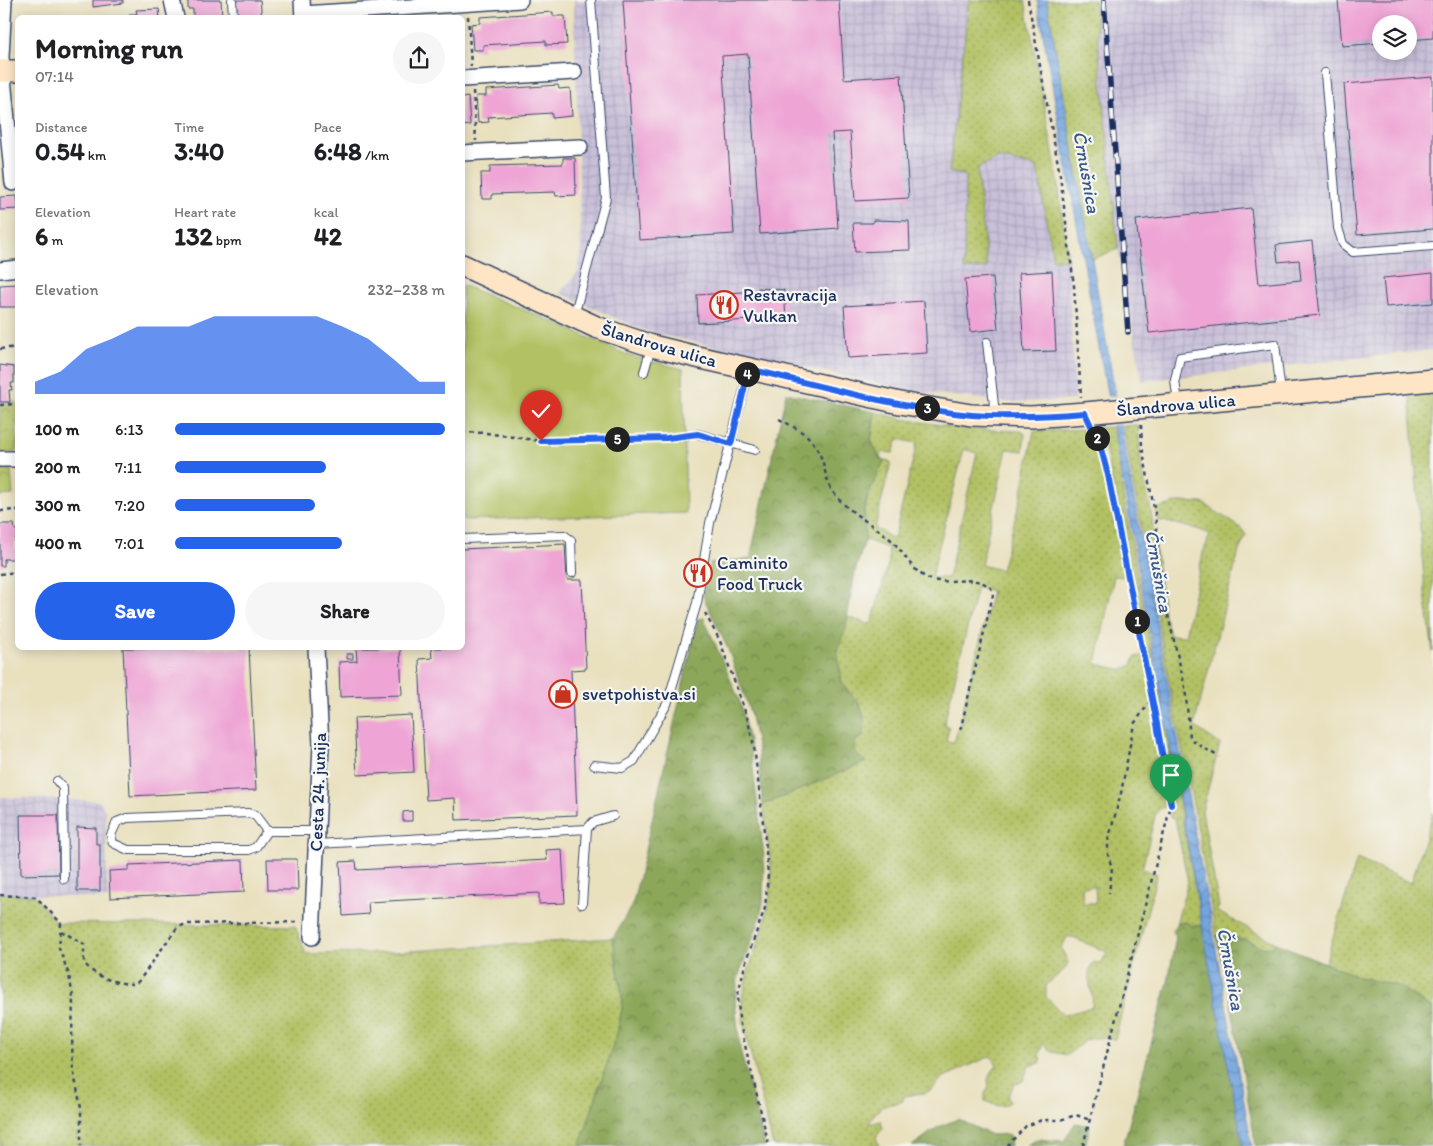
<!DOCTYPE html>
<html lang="en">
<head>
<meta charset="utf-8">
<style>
  :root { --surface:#fff; --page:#f6f6f6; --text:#202124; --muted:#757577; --accent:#2563eb }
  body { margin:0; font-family:Itim,sans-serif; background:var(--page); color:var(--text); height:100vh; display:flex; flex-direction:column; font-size:19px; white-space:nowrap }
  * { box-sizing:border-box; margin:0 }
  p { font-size:16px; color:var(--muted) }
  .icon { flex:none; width:28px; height:28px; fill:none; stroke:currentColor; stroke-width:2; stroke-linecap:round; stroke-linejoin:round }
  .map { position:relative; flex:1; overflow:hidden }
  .side { position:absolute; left:15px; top:15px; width:450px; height:635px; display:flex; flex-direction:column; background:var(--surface); border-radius:8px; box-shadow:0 2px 12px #0003 }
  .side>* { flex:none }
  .fabs { position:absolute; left:1372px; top:15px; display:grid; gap:10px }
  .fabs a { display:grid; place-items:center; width:45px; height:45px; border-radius:50%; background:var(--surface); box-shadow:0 2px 12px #0003; font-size:25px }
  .pin { position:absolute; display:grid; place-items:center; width:42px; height:42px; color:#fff; margin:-51px -21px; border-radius:50% 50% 50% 0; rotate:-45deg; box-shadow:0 0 5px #0007 }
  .pin .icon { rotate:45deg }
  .km { position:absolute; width:25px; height:25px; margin:-12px; border-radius:50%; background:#222; color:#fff; font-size:14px; line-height:25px; text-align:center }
  .round { display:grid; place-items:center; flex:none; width:52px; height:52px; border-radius:26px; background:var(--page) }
  .summary { display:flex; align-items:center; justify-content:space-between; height:85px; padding:0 20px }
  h1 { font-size:28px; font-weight:700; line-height:38px }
  .stats { display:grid; grid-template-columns:repeat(3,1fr); gap:8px; height:85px; padding:5px 20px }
  .stats div { display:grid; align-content:center }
  .stats b { font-size:25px; font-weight:700 }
  .stats small { font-size:14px; font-weight:400 }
  .stats p { font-size:14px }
  .chart { height:140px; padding:10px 20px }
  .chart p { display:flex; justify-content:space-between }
  .chart svg { width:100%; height:90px; margin-top:5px; fill:var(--accent); opacity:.7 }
  .cta { display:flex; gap:10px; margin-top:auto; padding:10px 20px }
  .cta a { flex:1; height:58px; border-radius:30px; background:var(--accent); color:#fff; font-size:20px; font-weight:700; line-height:58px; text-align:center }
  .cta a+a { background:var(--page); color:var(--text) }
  ul { padding:0 20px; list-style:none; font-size:16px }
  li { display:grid; grid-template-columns:80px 60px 1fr; align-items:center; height:38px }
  li i { height:12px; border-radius:6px; background:var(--accent) }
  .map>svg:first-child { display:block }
  .industrial { fill:url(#industrial-grid); fill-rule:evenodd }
  .grass { fill:url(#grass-dots); stroke:#667861; fill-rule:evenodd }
  .forest { fill:url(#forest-crowns); stroke:#546b5c }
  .park { fill:url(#park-crowns); stroke:#667861 }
  .pitch { fill:#b2c164; stroke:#667861 }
  .water { fill:url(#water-waves); stroke:#476a9e }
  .pier { fill:#e9e0be }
  .building { fill:#eea5d5 }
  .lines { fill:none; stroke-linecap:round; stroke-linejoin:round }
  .lane-casing { stroke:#3a4a6c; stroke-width:10 }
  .street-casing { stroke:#3a4a6c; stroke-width:18 }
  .secondary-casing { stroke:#3a4a6c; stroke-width:24 }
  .path { stroke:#3a4a6c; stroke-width:2.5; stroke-dasharray:4 4; stroke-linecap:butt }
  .lane { stroke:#fff; stroke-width:8 }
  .street { stroke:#fff; stroke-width:15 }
  .secondary { stroke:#fde5c5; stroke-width:21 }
  .rail-casing { stroke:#1b2f5e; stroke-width:5.5 }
  .rail { stroke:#f6f6f2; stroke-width:4; stroke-dasharray:11; stroke-linecap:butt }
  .route-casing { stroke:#fff; stroke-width:10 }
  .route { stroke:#2563eb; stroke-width:6 }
  .labels { text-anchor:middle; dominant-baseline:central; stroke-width:4.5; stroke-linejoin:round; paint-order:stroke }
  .poi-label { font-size:18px; fill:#1b2f5e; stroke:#f6f6f2; text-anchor:start }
  .street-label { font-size:18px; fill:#1b2f5e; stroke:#f6f6f2 }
  .water-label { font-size:19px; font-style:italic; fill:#3a588a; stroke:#f6f6f2 }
</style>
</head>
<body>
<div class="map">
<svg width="1433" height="1146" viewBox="0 0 1433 1146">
  <defs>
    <pattern id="industrial-grid" width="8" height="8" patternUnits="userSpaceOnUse" patternTransform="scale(1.25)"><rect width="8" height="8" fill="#c8bfd8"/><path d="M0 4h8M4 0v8" fill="none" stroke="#aba4bc"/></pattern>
    <pattern id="grass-dots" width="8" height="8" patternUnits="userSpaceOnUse" patternTransform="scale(1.25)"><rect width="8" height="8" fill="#b2c164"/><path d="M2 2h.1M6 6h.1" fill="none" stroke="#909d56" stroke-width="1.8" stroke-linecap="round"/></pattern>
    <pattern id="forest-crowns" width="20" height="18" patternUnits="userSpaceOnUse" patternTransform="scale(1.25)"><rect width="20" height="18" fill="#8da75a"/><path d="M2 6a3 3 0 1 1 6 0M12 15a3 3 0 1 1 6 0" fill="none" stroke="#72884e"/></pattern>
    <pattern id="park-crowns" width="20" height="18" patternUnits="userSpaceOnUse" patternTransform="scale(1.25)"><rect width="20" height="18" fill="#b2c164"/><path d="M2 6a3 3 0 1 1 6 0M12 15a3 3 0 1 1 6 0" fill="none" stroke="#909d56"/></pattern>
    <pattern id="water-waves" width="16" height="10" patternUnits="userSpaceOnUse" patternTransform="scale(1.25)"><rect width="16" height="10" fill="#73a4dd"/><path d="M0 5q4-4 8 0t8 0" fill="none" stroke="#5e86b6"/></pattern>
  </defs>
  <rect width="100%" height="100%" fill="#f6f6f2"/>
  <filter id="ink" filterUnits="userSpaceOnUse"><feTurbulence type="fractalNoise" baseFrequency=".02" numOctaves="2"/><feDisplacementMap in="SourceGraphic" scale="10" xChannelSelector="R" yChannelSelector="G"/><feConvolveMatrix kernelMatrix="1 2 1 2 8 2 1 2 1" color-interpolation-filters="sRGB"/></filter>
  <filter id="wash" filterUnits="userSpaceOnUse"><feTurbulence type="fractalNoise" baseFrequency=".0096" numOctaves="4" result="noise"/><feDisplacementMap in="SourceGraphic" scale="20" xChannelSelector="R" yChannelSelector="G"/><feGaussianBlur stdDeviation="1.12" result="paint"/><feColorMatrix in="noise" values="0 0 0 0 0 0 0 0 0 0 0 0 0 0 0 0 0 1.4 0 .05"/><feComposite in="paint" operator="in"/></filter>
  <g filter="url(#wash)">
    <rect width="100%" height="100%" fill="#e9e0be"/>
    <path class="industrial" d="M574,0h395l-20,172 16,2 -1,95 23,-2 -10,-98 21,-11 39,9 15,92 16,1 7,140 -66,2 -97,-11 -267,-60 -85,-38 18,-21 3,-18z
      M1094,0h339v350l-291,31 -24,-132zM1381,24h28v27h-28z
      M0,797l100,4 5,10 3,88 -108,-6z"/>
    <path class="grass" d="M969,0h56l32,174 11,86 -15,-1 -16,-92 -39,-9 -21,11 10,99 -23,2 1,-95 -16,-3z
      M1047,0h47l24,249 -26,10z
      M1433,394v258l-8,-59 -15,-197z
      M875,412l27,7 63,10 56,2 4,3 -2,17 -16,-2 -26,116 20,5 20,-73 13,-66 53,-2 11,14 27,134 -11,-1 -18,88 27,6 9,-5 3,-8 11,-2 -14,-84 -27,-123 -6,-20 15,-1 9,69 79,430h-10l-6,-4 -10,2 12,-42 -13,-63 -5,-1v-11c-8,0 -12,1 -15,9l-13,53 15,5 -42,165c-29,-3 -26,-1 -48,16l-15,-3 -9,-8 -4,10 2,6 -1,3 -11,3 -6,15 -9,4 -6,11 2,6c-10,7 -15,3 -25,-1v-8l4,-5 -1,-9 9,-15 -6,-8 -49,22 -9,11 -8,4 -21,3 -1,5c-19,5 -25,4 -34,23l12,-3 2,7 -7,9 3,9h-106l-30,-124 -1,-25 6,-25 16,-47 6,-28 1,-30 -8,-62 102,-43 -10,-8 -1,-8 10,-29 -5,-14 -17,-19 -5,-34 11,-33 20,7 4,-1 17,-62 -1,-13 -23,-8c-5,-29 6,-54 19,-79l7,1 -16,66 19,11 23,-96 -19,-4 -5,14 -11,-1 -1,9 -10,-20zM964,449l13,4 -29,125h-17zM977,587l15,4 -34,138 -4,13 -8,-1 3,-14 -5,-3zM1095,886l1,17h-13l-1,-16zM1068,936l39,16 -6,12 -7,-2c-12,15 1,28 -2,45l-28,8 -18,-18v-12l20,-17 2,-6 -7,-14z
      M1138,425l3,41 10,45 13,103 6,21 15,1 18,-83 7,-19 -13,-5 -39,-9 -2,-11 23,-7 24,1 38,25 5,7 -7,16 -45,175 26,18 -18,67 17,96 -3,4 60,32 -3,4 -8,1 -20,-8 -29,-4 -21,-123 -20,-99 -52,-288z
      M1433,813v197l-34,-24 -37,-8 -37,-14 32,-105 54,24z
      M0,893l33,2 24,28 238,3 11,28 72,-1 235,-15 10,65 -5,27 -38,116h-580z"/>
    <path class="forest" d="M786,393l89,19 -4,29 10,19 3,1 -17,36 -3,13 1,30 -10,32 -10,59 -8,19 5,34 17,19 5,14 -1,20 -8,4 1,13 10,8 -103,43 -5,-54 -8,-39 -22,-63 -25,-53 7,-33 40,-4z
      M704,618l36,84 10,44 14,110 -1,47 -4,19 -21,55 -3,24 5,48 25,97h-185l38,-116 5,-27 -10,-65 20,-35 65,-284z
      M1186,922l6,4h10l43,220h-122l45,-164 8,-46 -3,-5 3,-7z
      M1216,936l29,4 20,8 8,-1 3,-4 86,35 37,8 34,24v136h-177l-27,-153z
      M958,1119l33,16 18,-1 2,12h-99l26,-19z
      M1075,1123l15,3 -5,20h-59l12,-7 26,2z"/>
    <path class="park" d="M17,402v50l-17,1v-49z
      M11,469l2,26 -13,1v-26z"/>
    <path class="pitch" d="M462,285l82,33 86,38 53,13 3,144 -223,7z"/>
    <path class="water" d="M1037,0h10l78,450 127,696h-9l-33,-176z"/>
    <path class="pier" d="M1118,396l5,28 -13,1 -5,-28z"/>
    <g id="blocks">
      <path class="building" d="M93,0h30v3l-30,4z
        M188,0h33l1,18h-29v-9h-5z
        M236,0h24l2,18h-24z
        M623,0h216l5,79 57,-4 8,123 -54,3 -5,-69 -18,1 6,95 -78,6 -12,-180 -26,2 12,178 -95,6z
        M1338,0h95v38l-24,2v-16h-28v19l-39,3z
        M159,9l1,9h-30v-4h7l-1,-4z
        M553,12v4h12l2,28 -21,1v-4l-63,4v5h-10l-2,-26 9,-1v-6z
        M1433,77v152l-76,6 -13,-151z
        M558,85l1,4 11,-1 2,28 -20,2v-5l-64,4 1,5 -11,1 -2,-27h10v-6z
        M468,97l2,28 -8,1v-28z
        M563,158h12l1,37 -20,1 -1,-4 -63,2v5h-10l-1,-26h9v-7l73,-2z
        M17,196l1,13 -18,1v-13z
        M1251,208l8,76 42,-4 -2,-20 -21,2 -2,-17 36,-4 8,74 -171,18 -13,-113z
        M873,220l36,1 1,29 -55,2 -2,-29h20z
        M1052,271l4,80 -32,1 -5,-79z
        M1433,273v30l-47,4 -3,-29z
        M993,277l5,52 -28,3 -5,-53z
        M18,284v23h-18v-22z
        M758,288l26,2 2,28 -88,5 -1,-28 61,-4z
        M924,301l3,52 -79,5 -4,-52z
        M0,365l14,2v16h-3l1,7h-3l1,12h-10z
        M0,524h14l1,6h3v8h-3v11h3l-2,10h-12v7h-4z
        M565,544l2,36h15l4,89 -15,1 6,145 -121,5 -1,-22 -29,2 -7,-141 13,-1 -1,-10h31v-99z
        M123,648h126l7,142 -126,6z
        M356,648h44l2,47 -62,2 -1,-35 18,-1z
        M347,654h6v5h-6z
        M411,715l3,57 -57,3 -3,-57z
        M412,811v10h-9v-9z
        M20,815h38l1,59 -38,1z
        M77,827l19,1v16h4v47h-23z
        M562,849l3,54 -26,1v-11l-171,9 1,12 -26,2 -3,-54 16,-1 1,9 190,-10 -1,-10z
        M267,859h30l1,31h-30z
        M243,860l1,32 -134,6 -1,-27 20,-1v-5z"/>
    </g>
  </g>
  <g filter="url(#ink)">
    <use href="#blocks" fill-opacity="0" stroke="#3a4a6c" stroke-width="1"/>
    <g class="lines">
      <defs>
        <path id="lane" d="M232,0l1,18
          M1325,73l13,155 5,16 10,8 80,-6
          M574,316l32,-118 -15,-198
          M987,342l8,72
          M644,372l7,-24
          M1178,404l-3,-24 5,-23 95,-13 6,49
          M698,434l57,16
          M462,539l102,-4 7,5 1,33
          M594,765l28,3 12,-7 33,-57 30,-101 13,-80 39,-153
          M57,781l6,7 1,91
          M267,831l-11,16 -7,3h-121l-15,-7 -2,-8 6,-13 10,-4 121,-5 7,2 12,16h51
          M317,844l270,-15
          M582,904l5,-75 6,-7 20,-6"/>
        <path id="street" d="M4,0l-3,57 12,126
          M172,0l4,18
          M302,0l1,18
          M303,14l217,-14
          M462,79l112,-7
          M462,153l118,-6
          M0,270l18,-2
          M0,459h18
          M312,937l9,-192 -5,-97"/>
        <path id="secondary" d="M0,71h18
          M462,265l134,62 56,19 45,11 203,46 71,12 60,2 54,-4 348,-33"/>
      </defs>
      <use href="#lane" class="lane-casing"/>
      <use href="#street" class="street-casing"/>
      <use href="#secondary" class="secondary-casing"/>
      <path class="path" d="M1028,0l32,175 14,111 7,111
        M468,16l3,50
        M473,91l3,50
        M0,349l18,-2
        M0,405l18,-1
        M779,419c23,12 36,18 44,44 2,8 4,18 8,26 14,22 39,33 58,49 13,11 19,27 33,37 20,15 50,-4 69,13l2,7 -33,136
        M1141,425l1,22 13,66 7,77 23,97 5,50 4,5 25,15
        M1092,428l8,17 8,30 43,225 -17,24 -13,69 -13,48v14l4,13 -3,25
        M462,432l24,1 55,8 148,-5
        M0,511l18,-1
        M0,574l18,-2
        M705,613l15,28 27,76 7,29 11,94 3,35 -3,33 -19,53 -8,33 1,26 30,126
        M0,895l36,2 25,26 -2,25 10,27 4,22 -1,41 1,31 8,39v38
        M61,931l23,13v18c9,15 33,22 50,22l5,-3 37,-52 9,-5 114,-2
        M1007,1146l19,-20 16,-6h18l16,-5 14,5
        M1083,1146l88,-341 -20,-104"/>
      <use href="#lane" class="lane"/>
      <use href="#street" class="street"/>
      <use href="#secondary" class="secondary"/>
      <defs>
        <path id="rail" d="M1104,0l24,332"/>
      </defs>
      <use href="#rail" class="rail-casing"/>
      <use href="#rail" class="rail"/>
    </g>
  </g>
  <g class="lines" filter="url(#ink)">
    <defs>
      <path id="route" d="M541,441l126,-3 31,-4 33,10 18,-75c73,17 148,39 223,46 38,3 75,1 113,-2l15,32 8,30 49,249 14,81"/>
    </defs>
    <use href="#route" class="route-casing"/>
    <use href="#route" class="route"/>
  </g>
  <defs>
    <symbol id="restaurant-ring" viewBox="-11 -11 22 22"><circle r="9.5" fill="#f6f6f2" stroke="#c8321e" stroke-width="1.5"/><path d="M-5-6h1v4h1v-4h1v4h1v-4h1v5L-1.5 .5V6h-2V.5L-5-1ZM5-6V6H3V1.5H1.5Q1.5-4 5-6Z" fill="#c8321e"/></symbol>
    <symbol id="shop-ring" viewBox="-11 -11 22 22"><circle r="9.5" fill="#f6f6f2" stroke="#c8321e" stroke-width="1.5"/><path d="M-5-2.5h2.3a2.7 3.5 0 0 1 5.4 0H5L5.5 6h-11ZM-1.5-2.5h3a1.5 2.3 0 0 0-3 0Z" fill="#c8321e"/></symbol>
  </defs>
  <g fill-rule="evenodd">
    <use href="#restaurant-ring" x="708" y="289" width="32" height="32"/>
    <use href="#restaurant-ring" x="682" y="557" width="32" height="32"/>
    <use href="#shop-ring" x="547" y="678" width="32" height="32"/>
  </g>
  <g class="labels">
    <g class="poi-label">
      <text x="743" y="295">Restavracija<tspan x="743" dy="21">Vulkan</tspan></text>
      <text x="717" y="563">Caminito<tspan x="717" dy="21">Food Truck</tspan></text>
      <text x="582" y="694">svetpohistva.si</text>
    </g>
    <g class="street-label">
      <text transform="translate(659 345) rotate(16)">Šlandrova ulica</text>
      <text transform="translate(1176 405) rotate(-5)">Šlandrova ulica</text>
      <text transform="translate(318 792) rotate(-88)">Cesta 24. junija</text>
    </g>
    <g class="water-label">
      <text transform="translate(1087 172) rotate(80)">Črnušnica</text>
      <text transform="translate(1159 571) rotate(80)">Črnušnica</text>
      <text transform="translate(1231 969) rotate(80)">Črnušnica</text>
    </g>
  </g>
</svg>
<div class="fabs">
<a><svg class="icon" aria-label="layers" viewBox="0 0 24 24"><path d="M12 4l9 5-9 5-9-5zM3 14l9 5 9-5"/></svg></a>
</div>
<div class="pin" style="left:1171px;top:805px;background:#1e9e55"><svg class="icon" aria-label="arrive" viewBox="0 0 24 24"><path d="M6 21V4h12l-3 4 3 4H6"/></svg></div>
<div class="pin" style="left:541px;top:441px;background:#d93025"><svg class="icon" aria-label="check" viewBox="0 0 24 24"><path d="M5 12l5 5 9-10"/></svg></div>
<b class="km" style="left:1137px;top:621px">1</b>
<b class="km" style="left:1097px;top:438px">2</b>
<b class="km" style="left:927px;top:408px">3</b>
<b class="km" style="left:747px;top:374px">4</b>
<b class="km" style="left:617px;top:439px">5</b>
<section class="side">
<div class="summary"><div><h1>Morning run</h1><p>07:14</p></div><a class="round"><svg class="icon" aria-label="share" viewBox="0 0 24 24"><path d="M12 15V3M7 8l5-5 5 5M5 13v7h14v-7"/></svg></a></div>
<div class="stats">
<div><p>Distance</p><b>0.54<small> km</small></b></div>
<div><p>Time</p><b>3:40</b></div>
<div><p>Pace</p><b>6:48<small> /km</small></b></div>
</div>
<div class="stats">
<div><p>Elevation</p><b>6<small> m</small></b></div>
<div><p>Heart rate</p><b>132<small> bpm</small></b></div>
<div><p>kcal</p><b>42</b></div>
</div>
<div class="chart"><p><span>Elevation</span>232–238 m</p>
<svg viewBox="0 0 160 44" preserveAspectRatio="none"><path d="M0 44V38L10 33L20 22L30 17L40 11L50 11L60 11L70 6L80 6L90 6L100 6L110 6L120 11L130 17L140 27L150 38L160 38V44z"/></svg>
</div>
<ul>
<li><b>100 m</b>6:13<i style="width:100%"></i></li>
<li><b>200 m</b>7:11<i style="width:56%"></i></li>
<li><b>300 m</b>7:20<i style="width:52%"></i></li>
<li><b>400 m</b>7:01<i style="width:62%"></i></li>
</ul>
<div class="cta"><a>Save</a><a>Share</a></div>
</section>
</div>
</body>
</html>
